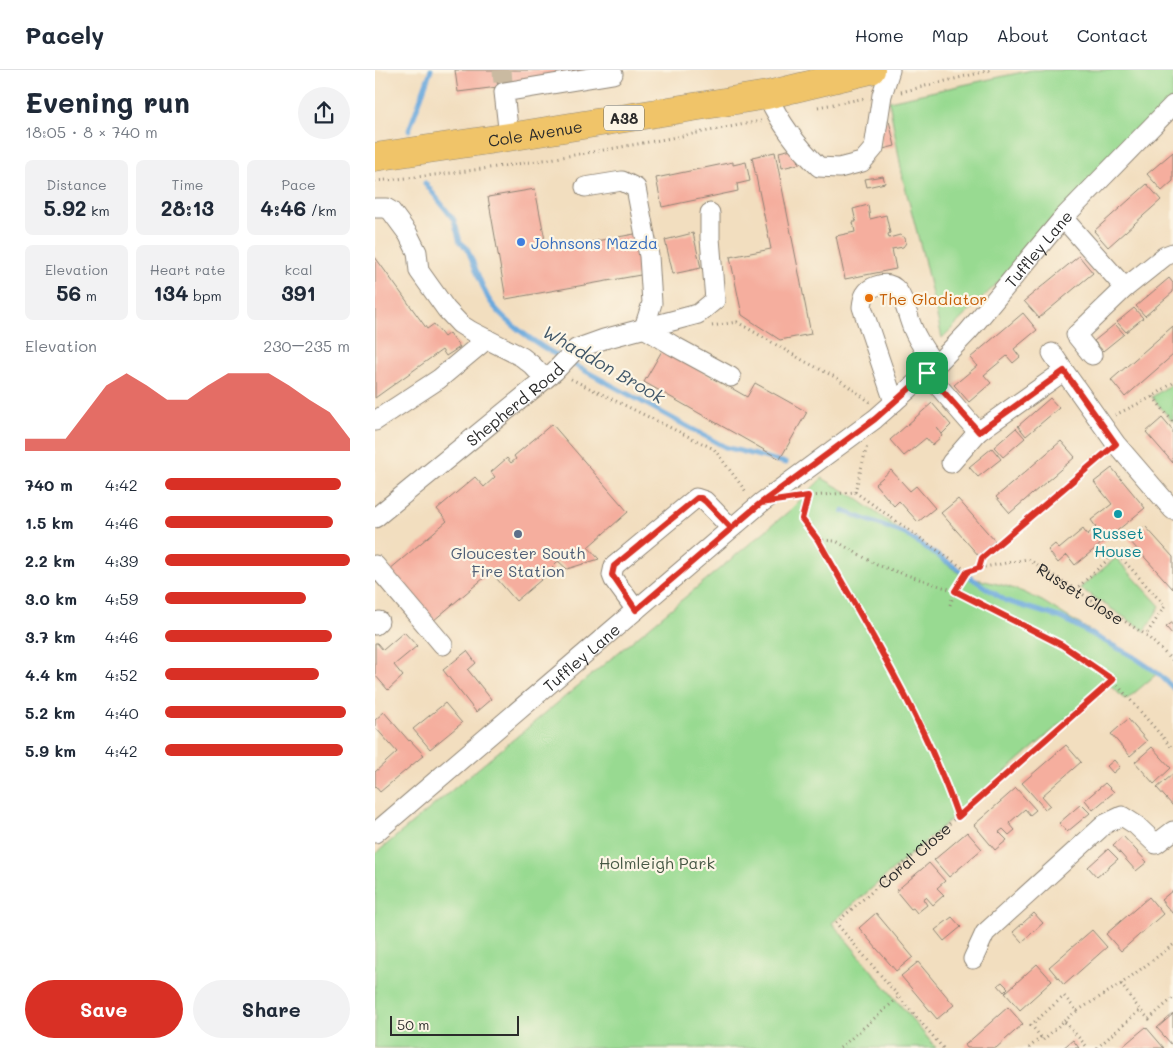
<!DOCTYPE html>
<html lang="en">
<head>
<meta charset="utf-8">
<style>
  :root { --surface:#fff; --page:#f2f2f3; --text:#1f2937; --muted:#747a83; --line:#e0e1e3; --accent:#d93025 }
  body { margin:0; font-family:Mali,sans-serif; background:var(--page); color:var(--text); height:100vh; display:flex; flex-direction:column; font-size:19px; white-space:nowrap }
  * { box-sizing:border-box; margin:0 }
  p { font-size:16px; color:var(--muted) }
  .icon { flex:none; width:28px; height:28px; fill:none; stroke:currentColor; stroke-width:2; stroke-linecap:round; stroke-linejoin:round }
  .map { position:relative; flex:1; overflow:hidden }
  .side { display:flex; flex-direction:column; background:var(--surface); width:375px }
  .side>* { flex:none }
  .scale { position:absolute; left:15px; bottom:12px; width:129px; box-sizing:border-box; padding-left:5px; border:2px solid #2b2b2b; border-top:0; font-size:14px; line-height:18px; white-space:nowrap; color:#2b2b2b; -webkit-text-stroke:4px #fcf5e5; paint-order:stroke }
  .pin { position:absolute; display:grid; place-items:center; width:42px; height:42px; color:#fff; margin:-21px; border-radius:10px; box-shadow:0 2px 8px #0006 }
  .round { display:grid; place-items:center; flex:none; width:52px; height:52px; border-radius:26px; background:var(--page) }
  .summary { display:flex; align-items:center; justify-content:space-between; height:85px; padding:0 25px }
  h1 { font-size:28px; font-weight:800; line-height:38px }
  .metrics { display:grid; grid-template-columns:repeat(3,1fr); gap:8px; height:85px; padding:5px 25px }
  .metrics div { display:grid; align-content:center; border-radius:8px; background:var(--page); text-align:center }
  .metrics b { font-size:21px; font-weight:800 }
  .metrics small { font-size:14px; font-weight:400 }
  .metrics p { font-size:14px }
  .chart { height:140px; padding:10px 25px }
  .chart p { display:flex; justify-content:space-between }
  .chart svg { width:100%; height:90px; margin-top:5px; fill:var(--accent); opacity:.7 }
  .cta { display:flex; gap:10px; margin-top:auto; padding:10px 25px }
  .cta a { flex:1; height:58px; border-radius:30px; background:var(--accent); color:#fff; font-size:20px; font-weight:800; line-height:58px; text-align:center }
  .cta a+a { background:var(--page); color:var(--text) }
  ul { padding:0 25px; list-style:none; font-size:16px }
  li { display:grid; grid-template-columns:80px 60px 1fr; align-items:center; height:38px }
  li i { height:12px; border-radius:6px; background:var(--accent) }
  header { display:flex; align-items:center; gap:30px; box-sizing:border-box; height:70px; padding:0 25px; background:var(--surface); border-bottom:1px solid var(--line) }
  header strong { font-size:24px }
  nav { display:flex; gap:28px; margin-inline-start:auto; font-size:18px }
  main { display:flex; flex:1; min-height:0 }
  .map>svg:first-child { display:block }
  .green { fill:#98da91; stroke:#62825e }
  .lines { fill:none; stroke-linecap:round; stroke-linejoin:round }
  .stream { stroke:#6ba9dd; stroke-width:5 }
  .building { fill:#f5ae9e }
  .minor-tunnel { stroke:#cabaa1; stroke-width:19; stroke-dasharray:19 9; stroke-linecap:butt }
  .minor-casing { stroke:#8e8475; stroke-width:21 }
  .highway-casing { stroke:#8e8475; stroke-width:29 }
  .path { stroke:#8e8475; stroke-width:3; stroke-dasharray:1 4; stroke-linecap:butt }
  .minor { stroke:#fff; stroke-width:19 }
  .highway { stroke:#f0c469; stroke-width:28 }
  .route-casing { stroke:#fff; stroke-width:10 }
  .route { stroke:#d93025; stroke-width:6 }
  .shop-dot { fill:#3f7fe0; stroke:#fcf5e5; stroke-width:2 }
  .food-dot { fill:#e8710a; stroke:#fcf5e5; stroke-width:2 }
  .culture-dot { fill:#0f9aa8; stroke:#fcf5e5; stroke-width:2 }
  .service-dot { fill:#5c6f8a; stroke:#fcf5e5; stroke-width:2 }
  .labels { text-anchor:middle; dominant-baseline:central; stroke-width:4.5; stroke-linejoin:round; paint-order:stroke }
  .shield { fill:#fcf5e5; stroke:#6a6863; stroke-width:1 }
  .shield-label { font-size:15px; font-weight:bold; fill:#2b2b2b }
  .street-label { font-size:16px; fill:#2b2b2b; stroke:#fcf5e5 }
  .shop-label { font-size:16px; fill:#366cbe; stroke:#fcf5e5; text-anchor:start }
  .food-label { font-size:16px; fill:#c56008; stroke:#fcf5e5; text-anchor:start }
  .culture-label { font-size:16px; fill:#0d838f; stroke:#fcf5e5 }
  .service-label { font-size:16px; fill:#4e5e75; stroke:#fcf5e5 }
  .park-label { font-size:16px; fill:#465744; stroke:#fcf5e5 }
  .water-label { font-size:18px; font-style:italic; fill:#415769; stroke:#fcf5e5 }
</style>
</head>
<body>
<header>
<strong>Pacely</strong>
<nav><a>Home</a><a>Map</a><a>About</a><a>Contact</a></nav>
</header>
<main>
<section class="side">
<div class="summary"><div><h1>Evening run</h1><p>18:05 · 8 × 740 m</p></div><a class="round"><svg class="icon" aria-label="share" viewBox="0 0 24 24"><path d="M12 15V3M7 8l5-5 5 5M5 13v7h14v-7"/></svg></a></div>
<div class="metrics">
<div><p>Distance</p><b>5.92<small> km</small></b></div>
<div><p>Time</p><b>28:13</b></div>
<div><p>Pace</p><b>4:46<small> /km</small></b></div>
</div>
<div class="metrics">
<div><p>Elevation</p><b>56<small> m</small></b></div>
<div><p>Heart rate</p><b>134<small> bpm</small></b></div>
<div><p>kcal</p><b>391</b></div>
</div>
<div class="chart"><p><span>Elevation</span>230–235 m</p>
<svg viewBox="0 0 160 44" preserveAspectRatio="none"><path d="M0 44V38L10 38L20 38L30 25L40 12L50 6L60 12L70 19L80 19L90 12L100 6L110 6L120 6L130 12L140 19L150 25L160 38V44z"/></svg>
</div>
<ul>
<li><b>740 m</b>4:42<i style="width:95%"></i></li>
<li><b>1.5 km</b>4:46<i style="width:91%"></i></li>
<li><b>2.2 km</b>4:39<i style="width:100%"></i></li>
<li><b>3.0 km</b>4:59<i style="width:76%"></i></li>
<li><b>3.7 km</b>4:46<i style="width:90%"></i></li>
<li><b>4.4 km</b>4:52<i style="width:83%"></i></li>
<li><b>5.2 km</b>4:40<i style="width:98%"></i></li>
<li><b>5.9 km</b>4:42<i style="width:96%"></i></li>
</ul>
<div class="cta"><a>Save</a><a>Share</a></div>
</section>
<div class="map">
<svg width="798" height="978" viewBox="0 0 798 978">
  <rect width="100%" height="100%" fill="#fcf5e5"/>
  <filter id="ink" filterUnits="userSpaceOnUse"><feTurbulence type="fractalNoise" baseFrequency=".02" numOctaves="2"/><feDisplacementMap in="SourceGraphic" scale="10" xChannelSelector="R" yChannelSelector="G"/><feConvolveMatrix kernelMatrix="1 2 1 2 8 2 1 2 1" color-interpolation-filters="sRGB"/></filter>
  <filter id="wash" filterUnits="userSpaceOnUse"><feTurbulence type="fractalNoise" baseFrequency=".0096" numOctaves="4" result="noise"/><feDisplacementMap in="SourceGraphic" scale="20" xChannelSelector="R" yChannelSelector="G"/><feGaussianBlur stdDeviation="1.12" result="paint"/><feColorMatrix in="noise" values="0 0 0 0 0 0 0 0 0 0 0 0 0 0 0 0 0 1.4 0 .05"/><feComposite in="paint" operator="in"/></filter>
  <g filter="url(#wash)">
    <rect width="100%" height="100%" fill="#f2debf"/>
    <path class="green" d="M657,0h141v36l-110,112 -121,120 -18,-79 -21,-80 -14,-78z
      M798,313v39l-21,-25z
      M447,408l31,18 110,80 43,10 17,6 19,9 60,37 32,17 25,17 -33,28 -19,-17 -275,240 104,125h-561v-194l413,-342z
      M741,488l44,48 -15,25 -65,-43z"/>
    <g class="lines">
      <path class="stream" d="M34,60l22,-60
        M50,113l29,37 6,22 7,6c7,16 13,34 21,50 13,22 51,48 74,60
        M194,292l156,85 61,16
        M468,441l62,23 101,67 56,17 72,39 26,18 13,13"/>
    </g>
    <g id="blocks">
      <path class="building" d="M80,0h151l-95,16v-5l-14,1 1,5 -40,5z
        M514,51l6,25 -12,3 -5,-26z
        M421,78l3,16 -17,4 -3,-16z
        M400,82l36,182 -31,6 -38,-25 -12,-58 41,-8 -19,-92z
        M798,82v29l-11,10 -15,-17z
        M358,92v3l13,-3 4,19 -13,3 1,7 -76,16 -6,-29z
        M508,106l2,7 -18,4 -2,-8z
        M772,114l14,16 -53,47 -14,-16z
        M160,119l12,61 93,-17 6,41 -140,25 -18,-102z
        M493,135l2,14 16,-4 4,18 -2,1 1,4 11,-3 5,3 1,5 -3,4 -11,2 4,20 -51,10 -9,-43 19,-4 -2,-10h3l-3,-13z
        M318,163l8,35 -28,6 -8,-34z
        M704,186l14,17 -54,45 -15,-17z
        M0,187l52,72 7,-5 10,13 5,-4 11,14 -14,9 -4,-6 -67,48z
        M794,208l4,5v9l-28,24 -9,-10z
        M759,238l9,10 -17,14 -9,-10z
        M648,243l14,17 -23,19 6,8 -7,6 -6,-7 -23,19 7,8 -22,19 -15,-17 23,-19 -7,-8z
        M740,254l9,10 -21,17 -9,-10z
        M798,256v29l-48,42 -14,-17z
        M288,279l84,48 8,-14 52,29 -27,47 -136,-77z
        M675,328l9,10 -33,28 -8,-10z
        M557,333l19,22 -9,9 -5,-6 5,8 -10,9 -6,-7 -22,18 -14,-16z
        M787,348l11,13v32l-27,-31z
        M177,354l76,88 -40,35 11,12 -32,10 -9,-8 -6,6 2,2 -38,32 -25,-29 -58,49 -44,-51 58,-49 -10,-12 38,-32 9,10 11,-10 -4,-5 16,-14 4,5 5,-4 -2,-3z
        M641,358l9,10 -22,19 -9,-10z
        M686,371l14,16 -65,56 -14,-16z
        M617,378l9,11 -23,18 -9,-10z
        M737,398l33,40 -70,57 -8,-10 -9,8 -10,-13 7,-6 4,5 24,-20 4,6 9,-8 -5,-7 21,-16 -18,-22z
        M516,400l19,21 6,-5 19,22 -17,14 -19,-21 -5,5 -19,-22z
        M583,429l37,42 -16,15 -38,-43z
        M770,456l28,31v32l-44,-49z
        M798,552v13l-7,-8z
        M29,562l13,14 -23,19 9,11 -15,14 -13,-15v-32h2l6,7z
        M92,581l9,12 -8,7 23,29 -15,13 -33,-42z
        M70,633l17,20 -32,26 -17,-20z
        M9,642l25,29 1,-1 14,15 -44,37 -5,-6v-14l22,-20 -22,-25v-7z
        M753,649l19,22 -17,15 -19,-22z
        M691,675l15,17 -39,34 8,9 -5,4 -23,-26z
        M777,677l19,21 -17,16 -19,-22z
        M739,690l6,7 -7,6 -6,-7z
        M798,704v32l-16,-18z
        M730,713l9,9 -21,18 -8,-10z
        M641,718l20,22 -6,5 -5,-6 -16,14 6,7 -6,5 -6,-6 -4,3 8,8 -12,10 -21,-25z
        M706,734l9,9 -23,19 -8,-9z
        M592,762l15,17 -33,28 -15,-17z
        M748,766l24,26 -11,9 -23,-26z
        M733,779l10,10 -21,18 -9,-10z
        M554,793l16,18 -8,7 7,7 -11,10 -7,-8 -3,2 4,6 -10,8 -4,-5 -2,1 -15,-18z
        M798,820v24l-12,-14z
        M774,827l14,17 -42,37 -15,-17z
        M501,843l37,44 -17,14 -37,-43z
        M659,843l9,10 -21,19 -9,-10z
        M577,847l9,10 -17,14 -9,-11z
        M717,860l15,17 -43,38 -15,-18z
        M543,892l36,43 -17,14 -36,-43z
        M662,894l15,17 -32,29 -15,-17z
        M627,912l6,6 -4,4 -6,-7z
        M633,937l15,17 -27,24h-29l-2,-3z
        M798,944v30l-1,1 -15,-17z
        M771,957l18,21h-43l14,-12z
        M698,970l6,8h-16z"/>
    </g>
  </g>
  <g filter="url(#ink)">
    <use href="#blocks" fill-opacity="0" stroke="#8e8475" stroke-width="1"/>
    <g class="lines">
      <path class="minor-tunnel" d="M127,0l1,12"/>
      <defs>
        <g id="minor">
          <path d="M392,25c13,28 29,50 52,72l20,1 23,-6 12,-14 8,-53 8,-25"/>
          <path d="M134,67l-5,-45 109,-18"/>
          <path d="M210,117l37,-6 14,7 13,68 3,47 -8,25 30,18 57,31"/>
          <path d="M0,138h11l5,3 17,23 9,18 2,19 27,38 14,15 11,7 51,26 10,8 13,14"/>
          <path d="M688,148l62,70"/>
          <path d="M677,283l12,18"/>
          <path d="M717,285l-16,-20 49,-47 40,-32 8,-3"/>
          <path d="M552,303l51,59 86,-61 52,73 57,66"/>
          <path d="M519,332l-32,-95c1,-10 3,-17 14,-21 27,-10 29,26 37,43 5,13 15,25 22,37"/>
          <path d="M0,351l64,-42 48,-40"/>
          <path d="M576,393l27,-31"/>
          <path id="s3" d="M0,448l180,-147 21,-22 28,-10 94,-25 17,-14 -5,-62v-25"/>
          <path d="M0,495l68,80"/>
          <path d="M261,540l-22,-30 -2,-5 2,-9 82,-68 9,3 26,27"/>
          <path d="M0,555l4,-4"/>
          <path id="s4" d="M0,763l386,-330 114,-84 60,-53 33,-34 95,-114 110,-113"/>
          <path d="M598,889l12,-26 120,-109 17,-8 14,9 20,19 17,-13"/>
        </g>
        <g id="highway">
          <path id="s5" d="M0,87l134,-20 258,-42 104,-25"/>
        </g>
      </defs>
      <use href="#minor" class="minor-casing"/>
      <use href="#highway" class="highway-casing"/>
      <g class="path">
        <path d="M526,22l90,-22"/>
        <path d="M443,37l48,-9"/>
        <path d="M0,111c128,-11 260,-36 386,-60"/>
        <path d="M337,256l25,-4 67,39 33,17 33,24"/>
        <path d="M196,309l143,70 33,44"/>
        <path d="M778,327l20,25"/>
        <path d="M740,345l37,-18 21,-14"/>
        <path id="s1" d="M480,422l112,79 12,-3 49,-9 118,76 27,26"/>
        <path d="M480,422l12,-46"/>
        <path d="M433,426l-6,23 16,21 18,1 41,24 78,26 107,54 51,35"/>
        <path d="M426,427l54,-5"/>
        <path d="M443,470c51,90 106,179 140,277"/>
        <path d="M604,498l3,-10 122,-104"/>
        <path d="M700,520l41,-38 49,54 -19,29"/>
        <path d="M575,535l5,-14 12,-20"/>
        <path d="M746,914l19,26"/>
        <path d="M689,951l13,-10"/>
        <path d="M666,967l-10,-12 33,-29 13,15 44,-27 52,-39"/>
        <path d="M465,978l59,-51"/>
        <path id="s2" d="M568,978l-107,-125 277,-243 60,69"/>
        <path d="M654,978l12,-11 2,3 21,-19 24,27"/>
        <path d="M722,978l43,-38 9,9 24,-21"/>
      </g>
      <use href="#minor" class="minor"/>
      <use href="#highway" class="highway"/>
    </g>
  </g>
  <g class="lines" filter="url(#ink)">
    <defs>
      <path id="route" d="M552,303l-52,46 -114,84 -125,107 -24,-35 2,-9 83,-68h4l4,3 26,27 26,-22 4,-3 47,-7 -6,23 16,21c51,90 106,179 140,277l155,-137 -51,-35 -107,-54 12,-19 12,-4 3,-10 134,-114 -52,-73 -85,61 -52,-59"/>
    </defs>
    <use href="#route" class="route-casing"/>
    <use href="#route" class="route"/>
  </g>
  <circle class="shop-dot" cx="146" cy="172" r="5"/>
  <circle class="food-dot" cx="494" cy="228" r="5"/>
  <circle class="culture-dot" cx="743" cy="444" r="5"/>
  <circle class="service-dot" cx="143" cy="464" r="5"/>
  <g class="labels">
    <rect class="shield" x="229" y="35.5" width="40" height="25" rx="4"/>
    <g class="shield-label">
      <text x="249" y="48">A38</text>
    </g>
    <g class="street-label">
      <text stroke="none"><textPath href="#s5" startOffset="162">Cole Avenue</textPath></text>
      <text stroke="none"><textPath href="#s4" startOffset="886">Tuffley Lane</textPath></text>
      <text stroke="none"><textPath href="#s3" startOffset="180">Shepherd Road</textPath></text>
      <text stroke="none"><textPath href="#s1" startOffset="262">Russet Close</textPath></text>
      <text stroke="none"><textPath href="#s4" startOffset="271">Tuffley Lane</textPath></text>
      <text stroke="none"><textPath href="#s2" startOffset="268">Coral Close</textPath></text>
    </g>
    <g class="shop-label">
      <text x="156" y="172">Johnsons Mazda</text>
    </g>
    <g class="food-label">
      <text x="504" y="228">The Gladiator</text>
    </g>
    <g class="culture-label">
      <text x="743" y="462">Russet<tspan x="743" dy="18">House</tspan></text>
    </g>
    <g class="service-label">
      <text x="143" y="482">Gloucester South<tspan x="143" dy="18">Fire Station</tspan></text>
    </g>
    <g class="park-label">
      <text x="282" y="792">Holmleigh Park</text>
    </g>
    <g class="water-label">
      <text transform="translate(229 294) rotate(30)">Whaddon Brook</text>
    </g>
  </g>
</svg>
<div class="scale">50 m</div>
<div class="pin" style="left:552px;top:303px;background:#1e9e55"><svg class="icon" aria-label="arrive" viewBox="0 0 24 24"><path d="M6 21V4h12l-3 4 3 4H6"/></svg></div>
</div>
</main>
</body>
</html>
